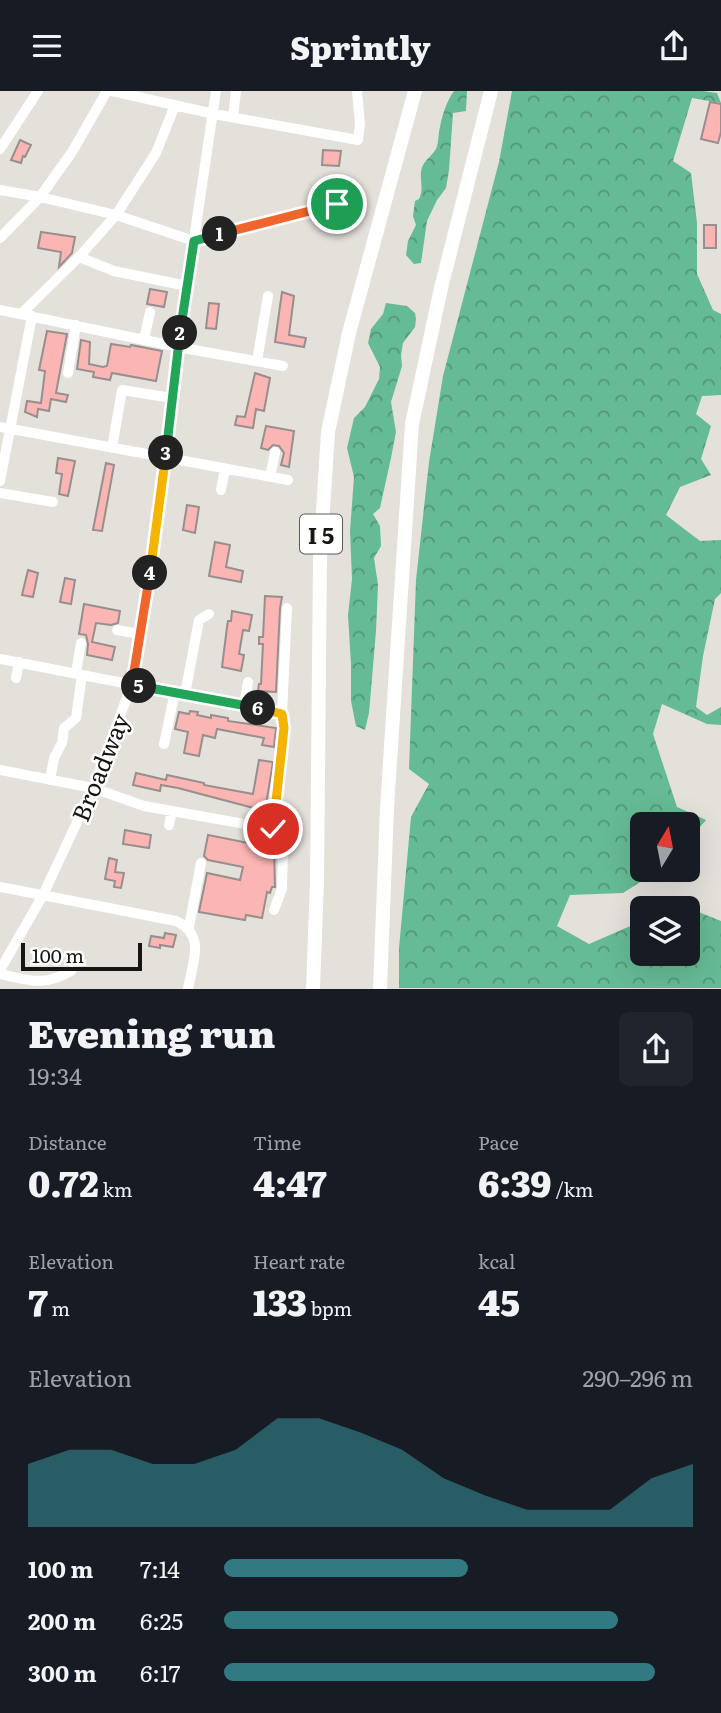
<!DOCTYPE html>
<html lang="en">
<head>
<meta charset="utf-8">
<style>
  :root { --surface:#171b24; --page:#20242c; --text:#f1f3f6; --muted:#9ea1a6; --accent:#327a82 }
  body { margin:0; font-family:Literata,serif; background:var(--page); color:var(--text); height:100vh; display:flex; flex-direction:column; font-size:26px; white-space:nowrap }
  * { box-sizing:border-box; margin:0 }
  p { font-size:23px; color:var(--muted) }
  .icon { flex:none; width:38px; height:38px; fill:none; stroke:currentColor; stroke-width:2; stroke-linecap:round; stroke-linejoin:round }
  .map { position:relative; height:898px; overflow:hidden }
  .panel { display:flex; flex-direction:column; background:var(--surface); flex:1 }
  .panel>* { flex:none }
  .needle { width:46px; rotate:10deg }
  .tools { position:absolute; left:630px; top:721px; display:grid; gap:14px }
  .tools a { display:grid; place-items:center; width:70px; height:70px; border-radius:10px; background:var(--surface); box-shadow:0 7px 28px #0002; font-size:35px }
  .scale { position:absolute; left:21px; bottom:18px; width:121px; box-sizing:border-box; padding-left:7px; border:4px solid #161512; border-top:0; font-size:19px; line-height:24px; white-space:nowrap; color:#161512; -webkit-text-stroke:5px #fff; paint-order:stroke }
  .pin { position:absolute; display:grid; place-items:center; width:60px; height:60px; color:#fff; margin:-30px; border:4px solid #fff; border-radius:50%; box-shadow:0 2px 7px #0007 }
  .km { position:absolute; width:35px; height:35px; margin:-18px; border-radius:50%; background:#222; color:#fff; font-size:19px; line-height:35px; text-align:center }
  .round { display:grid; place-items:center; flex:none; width:74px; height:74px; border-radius:10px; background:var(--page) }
  .headline { display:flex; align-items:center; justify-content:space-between; height:119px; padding:0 28px }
  h1 { font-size:38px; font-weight:800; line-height:52px }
  .figures { display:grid; grid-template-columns:repeat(3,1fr); gap:10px; height:119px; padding:7px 28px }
  .figures div { display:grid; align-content:center }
  .figures b { font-size:35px; font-weight:800 }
  .figures small { font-size:19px; font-weight:400 }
  .figures p { font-size:19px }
  .chart { height:196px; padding:14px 28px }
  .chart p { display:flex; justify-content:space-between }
  .chart svg { width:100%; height:126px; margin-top:7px; fill:var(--accent); opacity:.7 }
  ul { padding:0 28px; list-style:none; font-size:23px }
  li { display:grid; grid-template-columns:112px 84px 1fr; align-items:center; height:52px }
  li i { height:18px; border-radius:9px; background:var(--accent) }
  header { display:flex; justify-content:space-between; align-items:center; height:91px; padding:0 28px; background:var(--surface); font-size:32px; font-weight:800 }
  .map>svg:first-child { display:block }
  .forest { fill:url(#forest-crowns) }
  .building { fill:#fbb5b2; stroke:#978f8f; stroke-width:2 }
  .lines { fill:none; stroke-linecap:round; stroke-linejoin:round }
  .minor { stroke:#fff; stroke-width:10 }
  .highway { stroke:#fff; stroke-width:14 }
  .split-1-casing { stroke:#fff; stroke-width:14 }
  .split-2-casing { stroke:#fff; stroke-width:14 }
  .split-3-casing { stroke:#fff; stroke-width:14 }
  .split-4-casing { stroke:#fff; stroke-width:14 }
  .split-5-casing { stroke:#fff; stroke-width:14 }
  .split-6-casing { stroke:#fff; stroke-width:14 }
  .split-7-casing { stroke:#fff; stroke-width:14 }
  .split-1 { stroke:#f0652b; stroke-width:9 }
  .split-2 { stroke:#22a559; stroke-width:9 }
  .split-3 { stroke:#22a559; stroke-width:9 }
  .split-4 { stroke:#f5b400; stroke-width:9 }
  .split-5 { stroke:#f0652b; stroke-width:9 }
  .split-6 { stroke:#22a559; stroke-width:9 }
  .split-7 { stroke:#f5b400; stroke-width:9 }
  .labels { text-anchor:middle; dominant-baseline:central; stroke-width:5; stroke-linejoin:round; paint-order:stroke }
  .shield { fill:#fff; stroke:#5c5b59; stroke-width:2 }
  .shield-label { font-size:23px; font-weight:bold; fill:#161512 }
  .street-label { font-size:24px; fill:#161512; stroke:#fff }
</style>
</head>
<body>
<header><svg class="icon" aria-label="menu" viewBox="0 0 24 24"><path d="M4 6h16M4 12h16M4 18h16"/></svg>Sprintly<svg class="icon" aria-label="share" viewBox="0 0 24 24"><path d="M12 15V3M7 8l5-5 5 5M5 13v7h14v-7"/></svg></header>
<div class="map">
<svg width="721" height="898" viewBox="0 0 721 898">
  <defs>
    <pattern id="forest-crowns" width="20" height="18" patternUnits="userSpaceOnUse" patternTransform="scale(1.75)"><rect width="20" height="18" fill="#65bb94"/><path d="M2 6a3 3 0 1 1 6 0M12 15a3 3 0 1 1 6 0" fill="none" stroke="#529777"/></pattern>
  </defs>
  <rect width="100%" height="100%" fill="#e4e0da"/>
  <path class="forest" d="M454,0h13l-1,20 -13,2 -4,57 -3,18 -9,12 -10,21 -6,42 -7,1 -8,-9 2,-14 8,-16 -3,-9 2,-15 4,-2c5,-10 1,-17 2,-27 1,-10 10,-15 15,-23 3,-6 2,-15 4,-22 2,-11 7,-27 14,-36z
    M512,0h191l14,2 4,10 -29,-5 -19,63 18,12 6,50v51l16,36 8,4v81l-19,1 -6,18 15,12 -10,33 10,16 -31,12 -14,28 34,26 21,-1v53l-6,6 -12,57 -7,51 11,8 14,-8v18l-14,-1 -45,-20 -9,30 24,73 29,13 -18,21v-17h-46v46h17l-36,23 -53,2 -13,31 32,18 53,-23v33h46v-44l3,-1 30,12v67h-322v-40l12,-131 18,-33 -20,-15 7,-189 13,-118 14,-86 56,-214z
    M386,212l21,3 8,7 1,6 -1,8 -12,16 -2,12 1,11 -11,36 5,30 -5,26 -11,50 -7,6 7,12 1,20 -7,12 4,27 -2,46 -7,82 -4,17 -9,-4 -5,-25v-37l-3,-49 4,-36 -2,-48 4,-54 -7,-29 7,-30 11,-11 14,-28 1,-12 -12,-24 3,-14 12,-15z"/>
  <path class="building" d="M710,11l11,2v28l-3,11 -17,-4z
    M20,49l11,5 -6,12 -2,-1 -2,7 -10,-3z
    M323,59l18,1 -2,15 -17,-1z
    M704,134h12v23h-12z
    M41,141l34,5 -3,16 -13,14 2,-15 -23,-4z
    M150,198l17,3 -3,15 -17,-3z
    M282,201l12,4 -5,39 17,3 -2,9 -29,-5z
    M209,212l10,1 -3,25 -10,-1z
    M47,240l20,3 -11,59 12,2 -2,7 -15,-3 -2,12 -11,-2 -1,8 -12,-5 2,-11 14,2 4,-32 -6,-1z
    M81,249l9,2 -1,22 14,3 4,-1 4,-22 19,3 1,-2 31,6 -6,30 -44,-8 -2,7 -17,-3 1,-5 -17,-3z
    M255,282l15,5 -6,33 -8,-2 -3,19 -18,-3 2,-9 8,1z
    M266,335l28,5 -5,36 -8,-2 3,-12 -5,-7 -6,-1 -5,5 -7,-2z
    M58,367l17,3 -7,35 -9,-2 3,-20 -6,-1z
    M106,372l8,2 -12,66 -9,-1z
    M187,414l12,2 -4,26 -12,-3z
    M215,451l15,3 -4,22 17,4 -2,11 -32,-6z
    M28,479l10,3 -5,24 -11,-2z
    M65,487l10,2 -4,24 -11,-2z
    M265,505l17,1 -2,11 -4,84 -18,-1 1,-7h2l2,-40h-4v-7h4z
    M84,513l36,7 -2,12 -7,2 -15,-2 -4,19 23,5 -3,13 -25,-5 1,-11 -2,-9 -7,-1z
    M232,520l20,4 -3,16 -6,-1 -4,24 5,1 -3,16 -19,-4 5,-40 1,-6h3z
    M190,620l8,1 -1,3 14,3v-3l17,3v3l48,7 -2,19 -12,-2 2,-7 -47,-9 -2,9 -12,-3 -4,21 -15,-3 4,-21 -13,-3 4,-17 10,2z
    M259,669l14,2 -8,49 -87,-23 -17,-3 -1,6 -27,-6 3,-12 30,7 1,-5 37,8v2l49,9z
    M125,739l26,5 -2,13 -26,-4z
    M208,744l66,13 1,39h-3l-2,6 -3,-1 -5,26 -16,-3 -1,5 -46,-8 8,-39 33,7 3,-13 -35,-7 -4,-4z
    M109,767l8,2 -2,12 9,1 -3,15 -7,-1 1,-6 -10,-2z
    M165,842l11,2 -3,12 -13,-2v3l-11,-2 2,-10 13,2z"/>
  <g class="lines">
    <path class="minor" d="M112,0l102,23 144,26 2,-16 -3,-33
      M233,26l3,-26
      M0,58l38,-58
      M0,99l40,7 76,18 78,26 143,-37
      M0,147l40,-41 32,-45 35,-61
      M79,166l35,14 73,15
      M0,219l178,37 105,19
      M21,223l58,-57 37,-42 40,-62 19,-48
      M144,249l6,-28
      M257,270l11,-65
      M68,282l8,-48
      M0,336l288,53
      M112,357l10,-58 50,8
      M270,386l5,-25
      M0,390l32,-165
      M221,399l4,-21
      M0,402l53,9
      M117,539l23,4
      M0,568l282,55
      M76,582l5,-30
      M16,587l3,-16
      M185,603l14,-74 10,-6
      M244,614l4,-23
      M164,653l11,-52
      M0,679l93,18 51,18 129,23
      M50,689l4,-22 8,-15 2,-15 12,-10 6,-43
      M169,734l3,-14
      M0,796l176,34c30,14 17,40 12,68
      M274,819l8,-21 1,-39 -10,-21 11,-101 -2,-14 5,-106
      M189,836l12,-64
      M0,879l43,-75 50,-107 39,-104 21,-129 25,-208 38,-256
      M0,883c29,6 44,13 71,-3"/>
    <path class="highway" d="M313,898l4,-107 3,-324 8,-126 21,-99 66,-242
      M380,898l7,-181 25,-384 29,-136 50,-197"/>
  </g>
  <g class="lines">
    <defs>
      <path id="split-1" d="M220,143l117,-30"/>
      <path id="split-2" d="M180,242l14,-92 26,-7"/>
      <path id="split-3" d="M166,362l14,-120"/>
      <path id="split-4" d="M150,482l16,-120"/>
      <path id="split-5" d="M139,595l-7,-2 18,-111"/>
      <path id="split-6" d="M139,595l119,22"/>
      <path id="split-7" d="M258,617l24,6 2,14 -11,101"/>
    </defs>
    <use href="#split-1" class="split-1-casing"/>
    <use href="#split-2" class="split-2-casing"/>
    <use href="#split-3" class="split-3-casing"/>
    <use href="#split-4" class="split-4-casing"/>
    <use href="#split-5" class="split-5-casing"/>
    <use href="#split-6" class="split-6-casing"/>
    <use href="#split-7" class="split-7-casing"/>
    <use href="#split-1" class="split-1"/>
    <use href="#split-2" class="split-2"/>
    <use href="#split-3" class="split-3"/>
    <use href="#split-4" class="split-4"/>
    <use href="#split-5" class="split-5"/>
    <use href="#split-6" class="split-6"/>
    <use href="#split-7" class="split-7"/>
  </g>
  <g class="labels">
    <rect class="shield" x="300" y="423.5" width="42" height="39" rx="5"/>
    <g class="shield-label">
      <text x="321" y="443">I 5</text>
    </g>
    <g class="street-label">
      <text transform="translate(99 676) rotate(-68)">Broadway</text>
    </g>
  </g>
</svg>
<div class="tools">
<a><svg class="needle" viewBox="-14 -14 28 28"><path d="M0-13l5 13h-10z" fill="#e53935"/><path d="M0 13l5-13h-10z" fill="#9ea1a6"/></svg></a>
<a><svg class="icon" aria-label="layers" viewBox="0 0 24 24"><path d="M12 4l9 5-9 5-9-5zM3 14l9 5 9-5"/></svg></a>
</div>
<div class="scale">100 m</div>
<div class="pin" style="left:337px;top:113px;background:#1e9e55"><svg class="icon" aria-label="arrive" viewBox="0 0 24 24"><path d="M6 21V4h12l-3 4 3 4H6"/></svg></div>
<div class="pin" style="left:273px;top:738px;background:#d93025"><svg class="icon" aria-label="check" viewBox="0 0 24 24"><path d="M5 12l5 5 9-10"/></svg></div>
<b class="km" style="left:220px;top:143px">1</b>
<b class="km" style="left:180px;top:242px">2</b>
<b class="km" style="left:166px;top:362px">3</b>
<b class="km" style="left:150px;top:482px">4</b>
<b class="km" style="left:139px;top:595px">5</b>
<b class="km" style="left:258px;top:617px">6</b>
</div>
<section class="panel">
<div class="headline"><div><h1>Evening run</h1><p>19:34</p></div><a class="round"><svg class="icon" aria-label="share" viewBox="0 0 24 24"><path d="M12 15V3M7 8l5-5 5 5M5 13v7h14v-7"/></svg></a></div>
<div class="figures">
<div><p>Distance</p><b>0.72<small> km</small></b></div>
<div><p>Time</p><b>4:47</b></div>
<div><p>Pace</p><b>6:39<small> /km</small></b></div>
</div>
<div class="figures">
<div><p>Elevation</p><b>7<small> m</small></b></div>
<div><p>Heart rate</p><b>133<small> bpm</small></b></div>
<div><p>kcal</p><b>45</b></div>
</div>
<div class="chart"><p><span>Elevation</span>290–296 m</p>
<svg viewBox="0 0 160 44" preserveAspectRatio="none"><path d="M0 44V22L10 17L20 17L30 22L40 22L50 17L60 6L70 6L80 11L90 17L100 27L110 33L120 38L130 38L140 38L150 27L160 22V44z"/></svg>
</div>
<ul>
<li><b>100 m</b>7:14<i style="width:52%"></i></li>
<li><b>200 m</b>6:25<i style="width:84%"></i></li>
<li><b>300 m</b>6:17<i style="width:92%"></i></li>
</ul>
</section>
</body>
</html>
